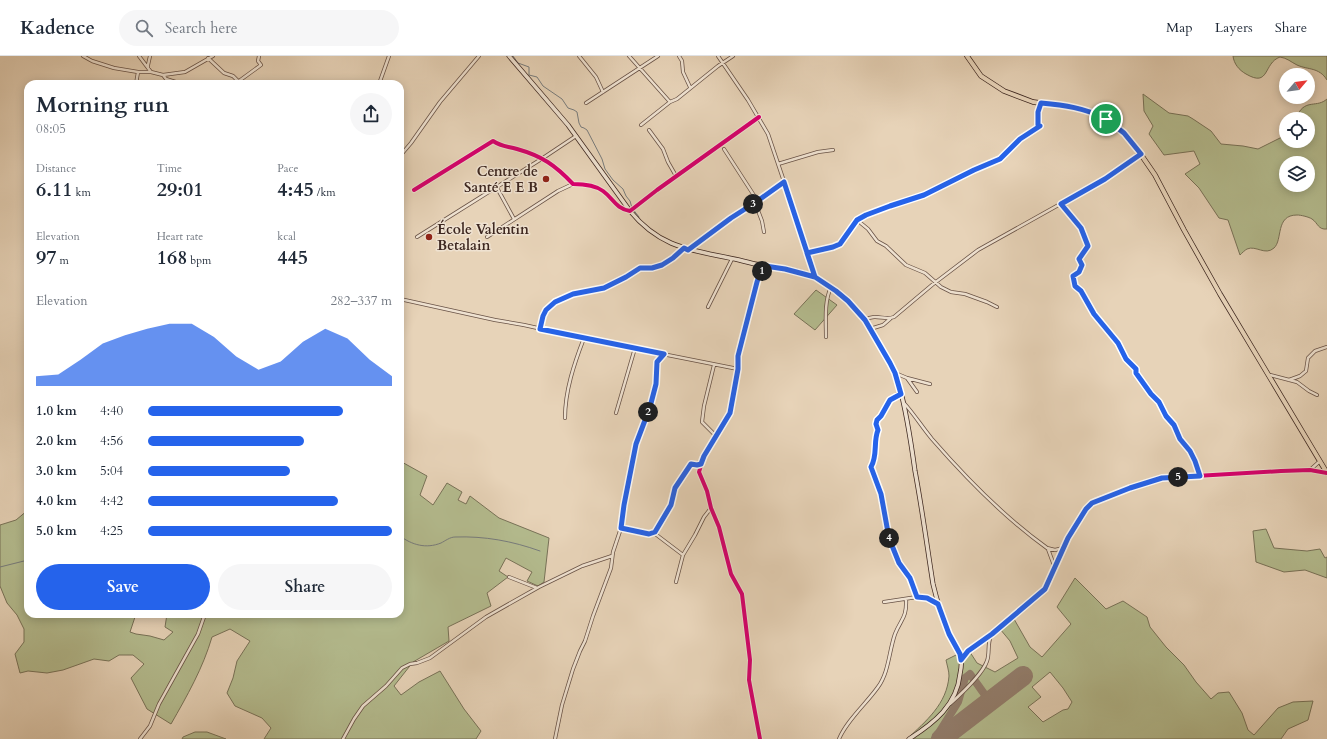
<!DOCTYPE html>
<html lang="en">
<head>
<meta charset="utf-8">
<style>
  :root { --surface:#fff; --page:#f6f6f7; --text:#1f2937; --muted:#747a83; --line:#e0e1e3; --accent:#2563eb }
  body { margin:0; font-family:Cardo,serif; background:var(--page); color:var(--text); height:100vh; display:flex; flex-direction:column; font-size:15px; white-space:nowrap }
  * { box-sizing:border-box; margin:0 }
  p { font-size:13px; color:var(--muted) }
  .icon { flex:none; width:22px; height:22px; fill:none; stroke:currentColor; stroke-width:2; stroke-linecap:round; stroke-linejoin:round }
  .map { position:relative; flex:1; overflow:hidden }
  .panel { position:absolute; left:24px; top:24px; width:380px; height:538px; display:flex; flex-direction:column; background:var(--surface); border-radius:12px; box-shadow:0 2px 10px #0003 }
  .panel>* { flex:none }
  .needle { width:26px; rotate:61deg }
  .tools { position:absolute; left:1279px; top:12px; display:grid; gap:8px }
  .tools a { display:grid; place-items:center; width:36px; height:36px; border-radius:50%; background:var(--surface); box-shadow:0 2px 10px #0003; font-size:20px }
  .pin { position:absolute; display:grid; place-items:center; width:34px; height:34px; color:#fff; margin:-17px; border:2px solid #fff; border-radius:50%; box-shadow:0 1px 4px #0007 }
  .km { position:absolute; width:20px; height:20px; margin:-10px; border-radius:50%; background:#222; color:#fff; font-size:11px; line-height:20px; text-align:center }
  .round { display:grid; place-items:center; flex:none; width:42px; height:42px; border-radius:21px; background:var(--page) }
  .headline { display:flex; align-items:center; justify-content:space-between; height:68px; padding:0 12px }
  h1 { font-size:22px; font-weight:600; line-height:30px }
  .stats { display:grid; grid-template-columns:repeat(3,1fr); gap:6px; height:68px; padding:4px 12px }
  .stats div { display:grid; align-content:center }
  .stats b { font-size:20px; font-weight:600 }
  .stats small { font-size:11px; font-weight:400 }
  .stats p { font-size:11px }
  .chart { height:112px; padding:8px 12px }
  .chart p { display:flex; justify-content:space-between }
  .chart svg { width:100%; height:72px; margin-top:4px; fill:var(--accent); opacity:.7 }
  .cta { display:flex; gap:8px; margin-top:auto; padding:8px 12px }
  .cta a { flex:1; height:46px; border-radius:24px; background:var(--accent); color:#fff; font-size:16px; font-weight:600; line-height:46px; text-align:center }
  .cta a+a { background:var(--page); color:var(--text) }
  ul { padding:0 12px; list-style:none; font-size:13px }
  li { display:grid; grid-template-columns:64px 48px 1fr; align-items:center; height:30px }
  li i { height:10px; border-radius:5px; background:var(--accent) }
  header { display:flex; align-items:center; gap:24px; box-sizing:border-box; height:56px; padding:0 20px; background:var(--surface); border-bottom:1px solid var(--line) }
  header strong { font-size:19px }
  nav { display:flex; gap:22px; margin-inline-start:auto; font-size:14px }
  .search { width:280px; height:36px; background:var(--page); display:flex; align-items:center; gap:10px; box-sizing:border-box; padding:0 14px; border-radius:22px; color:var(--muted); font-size:15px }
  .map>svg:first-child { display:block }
  .green { fill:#b4bc8f; stroke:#787258; fill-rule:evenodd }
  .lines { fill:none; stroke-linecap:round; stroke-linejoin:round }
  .stream { stroke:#777c7d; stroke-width:1 }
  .taxiway { stroke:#927d6c; stroke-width:8 }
  .runway { stroke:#927d6c; stroke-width:20 }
  .minor-casing { stroke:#685246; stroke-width:4 }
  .secondary-casing { stroke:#3d2720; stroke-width:5 }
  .primary-casing { stroke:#3d2720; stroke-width:5.5 }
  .minor { stroke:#efe2d1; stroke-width:2.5 }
  .secondary { stroke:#efe2d1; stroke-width:3.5 }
  .primary { stroke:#e7d3b8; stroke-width:4 }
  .cycleway-casing { stroke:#efe2d1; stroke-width:6 }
  .cycleway { stroke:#d6006c; stroke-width:4 }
  .route-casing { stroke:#fff; stroke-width:8 }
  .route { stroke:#2563eb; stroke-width:5 }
  .poi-dot { fill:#8f2418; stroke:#efe2d1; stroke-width:1.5 }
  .labels { text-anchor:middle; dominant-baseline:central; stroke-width:3; stroke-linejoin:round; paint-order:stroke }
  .poi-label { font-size:14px; font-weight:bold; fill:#3d2720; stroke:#efe2d1; text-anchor:end }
</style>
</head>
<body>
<header>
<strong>Kadence</strong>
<div class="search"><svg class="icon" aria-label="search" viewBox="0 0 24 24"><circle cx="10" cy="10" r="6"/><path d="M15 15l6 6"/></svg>Search here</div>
<nav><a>Map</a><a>Layers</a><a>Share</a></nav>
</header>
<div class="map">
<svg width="1327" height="683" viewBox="0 0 1327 683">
  <rect width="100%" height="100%" fill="#e7d3b8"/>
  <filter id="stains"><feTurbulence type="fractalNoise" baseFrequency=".005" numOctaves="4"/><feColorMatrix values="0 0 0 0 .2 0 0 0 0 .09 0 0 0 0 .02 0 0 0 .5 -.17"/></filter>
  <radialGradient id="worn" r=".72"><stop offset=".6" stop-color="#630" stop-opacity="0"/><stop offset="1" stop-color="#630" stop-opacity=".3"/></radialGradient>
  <path class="green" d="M1233,0h94v24c-8,-13 -19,-10 -30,-15 -6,-3 -10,-7 -17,-8 -17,6 -10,31 -34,17 -7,-4 -12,-10 -13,-18z
    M1143,38l26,19 19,3 5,3 18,12 10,13 22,2 15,3 28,-14v6h22v-22h-9l-1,-5c8,-15 19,-6 29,-15v130c-9,1 -9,-6 -15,-10 -3,-2 -11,-4 -15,-4 -22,0 -14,25 -23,33 -9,8 -18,-3 -27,1 -2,1 -5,4 -7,6l-12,-35 -9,-2 -20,-30 -14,-14 15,-10 -6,-13 -30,4 -15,-21 4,-8 -9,-15zM1286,107h22v22h-22z
    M816,234l21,15 -22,25 -21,-16z
    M400,405l27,15 -7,19 13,10 14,-22 15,9 -4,8 8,4 4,-8 29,22 50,20 -5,44 -6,4 -11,-5 5,-9 -26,-14 -7,13 9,6 -21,16 4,13 -43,21 1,14 -36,21 -19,24 7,9 18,-13 21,-11 24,38 17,22 -5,8h-212l7,-11 -9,-10 -27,-12 -8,-13 6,-15 4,-17 13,-20 -20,-12 -18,8c-9,31 -25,59 -41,87l-24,-15 -16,-31 13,-14 -11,-9h-14l-10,6 -15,-2 -31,11 -16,3 -19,-2 -8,2 -5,-19 9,-12v-13l-7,-14 -10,-12 -7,-17v-61l16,-5 12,-10v104h108l-6,18 6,2 14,2 14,4 9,-8 -8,-5 2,-13h233z
    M1266,473l8,19 33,3 13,-2 5,9 2,-1v21l-22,-8 -21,2 -28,-10 -3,-31z
    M1075,522l31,31 17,-8 24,16 3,10 16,20 18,18 12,17 15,17 7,-6 11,-1 13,21 6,17 6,5 24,-27 15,-6 20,-1 -5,19 -20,9 -7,10h-374c19,-18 40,-35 42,-63 0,-5 -2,-11 -3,-16l22,-11 9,14 18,9 23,-14 -8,-17 -10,-12 14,-10 16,28 12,10 29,-33 -14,-17zM1050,616l13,16 9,14 -4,7 -5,1 -20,12 -15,-15 13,-10 -9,-10z
    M195,676h12l19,7h-44l1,-2z"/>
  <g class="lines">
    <path class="stream" d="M513,0l5,7 11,4v8l8,2 6,9 19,13 6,9 6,2 3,2 2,11 2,4 3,1 3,2 15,29 3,10 8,11 10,9 3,7 4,5 2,7 7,9
      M400,480c12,9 26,13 41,7 4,-2 9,-6 14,-6 30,-1 57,4 85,14
      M0,511l28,-7"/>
    <path class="taxiway" d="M935,683l23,-37 7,-24 5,-4 20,28"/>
    <path class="runway" d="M941,683l82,-63"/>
    <defs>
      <path id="minor" d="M83,0l9,5 22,7 24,4h13l12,3 22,-3 28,-16
        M139,0l12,16
        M579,0l17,21 7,15
        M629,0l41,46 7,-3 41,-33 15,-10
        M679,0l3,5 1,11 7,15
        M718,0l30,44 20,34 30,89 16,54
        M208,2l16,15 9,3 8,8
        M148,12v-3l2,-9
        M163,19l3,4 16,5
        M239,25l22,-16 -3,-4 1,-5
        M136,28l2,-12
        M379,28l10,-28
        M586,47l72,-47
        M641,69l29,-23
        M649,74l14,19 5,13 8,14
        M724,93l31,48 2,11 5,13 2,11
        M400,100l11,-13 29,-41 39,-46
        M778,108l40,-12 15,-2
        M496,130l18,33
        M414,134l79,-49c9,6 14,5 24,8 25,7 38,16 56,35 9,0 22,1 30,7 11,8 12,17 27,20l27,-21 102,-73
        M1061,147l20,25 7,18 -9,13 3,6 -3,7 -6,4 2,10 6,5 13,23 24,29 9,16 9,10v4l15,21 8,8 7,14 8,9 6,14 10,12 10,25
        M857,164l11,9 9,12 9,5 20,19 19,8 16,14 10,5 14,2 22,8 10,5
        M417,181l126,-79 33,-22
        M487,181l71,-46 15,-7
        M688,194l43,-32 34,-22 19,-14
        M807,197l26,-6 7,-4 17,-23 9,-5 24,-9 34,-11 50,-25 26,-11 20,-20 20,-13 -2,-1v-13l3,-9
        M400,243l95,21 29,5 68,15 146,29
        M708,251l24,-48
        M865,264c12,-7 19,1 29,-3l38,-32 46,-35 127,-71 36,-25
        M540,273c2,-8 3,-17 9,-23 13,-13 34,-13 51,-17 14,-5 25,-14 38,-20 5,-2 10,0 15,-1 12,-2 22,-11 31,-19
        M870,273l13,-4 7,-6
        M826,281c0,-16 -2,-35 5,-50
        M714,309l-10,41 -2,16 14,14
        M895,317l12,5
        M1270,319l27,7 12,9 8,4
        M1289,324l11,-4 6,-5 2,-13 7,-7 12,-4
        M917,336l-10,-14 23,6
        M901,338l-11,6 -9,16 -4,3 -1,5 2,6c-5,12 0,25 -7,37l10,27 8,44 10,25 10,15 8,19
        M904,347c10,11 18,24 28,36 34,39 73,79 115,109l8,2 8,-2
        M616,357l19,-65
        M565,362c0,-27 9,-54 19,-80
        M1310,414l10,-9
        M621,472l28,6 6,-2 16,-27 4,-17 16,-24 6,1 4,-1
        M654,477l29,22
        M1048,493l7,19
        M509,521l28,11
        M676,526l7,-27 12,-20 9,-18 7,-9
        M884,546l33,-5 10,1 11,6
        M961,603l7,-8 24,-17 53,-45 23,-51 18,-29 10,-9 34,-12 32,-10 119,-7 29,-1 17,3
        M950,648c10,-9 33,-31 37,-43 3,-8 0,-17 4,-25
        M140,683l10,-13 9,-22 39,-70 7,-20
        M343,683l11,-20 9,-13 23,-20 16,-18 8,-4 7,-1 13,-5 56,-41 53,-30 43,-21 30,-10
        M555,683l7,-34 11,-36 7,-18 5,-10 8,-25 18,-48 2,-16 8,-24 3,-23 13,-61 12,-37 7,-23 1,-22 7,-8
        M760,683l-11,-59 1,-20 -8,-66 -11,-20 -12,-47 -8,-19 -4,-17 -8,-19 5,-16 26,-43 8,-44v-13l19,-74 4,-9 4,-7
        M839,683c8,-19 27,-35 39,-52 11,-15 11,-36 17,-53 6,-15 12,-16 11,-35"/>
      <path id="secondary" d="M509,0l59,69 62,86c32,39 64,39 109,49 9,2 18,5 27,6 16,3 35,4 50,12 37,19 70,67 83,107 8,28 12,57 16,86 7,37 12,75 18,113 4,17 9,33 16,50 3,8 11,16 12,24 1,5 0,11 -1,16 -3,31 -26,49 -51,65"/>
      <path id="primary" d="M967,0l14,20 23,15 29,11 44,6 15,4 14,7 13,9 14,15 22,32 29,55 36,64 107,179"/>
    </defs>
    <use href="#minor" class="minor-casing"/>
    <use href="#secondary" class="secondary-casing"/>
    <use href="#primary" class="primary-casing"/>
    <use href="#minor" class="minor"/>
    <use href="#secondary" class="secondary"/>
    <use href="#primary" class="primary"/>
    <defs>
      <path id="cycleway" d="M414,134l79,-49c9,6 14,5 24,8 25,7 38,16 56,35 9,0 22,1 30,7 11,8 12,17 27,20l27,-21 102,-73
        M961,603l7,-8 24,-17 53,-45 23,-51 18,-29 10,-9 34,-12 32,-10 119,-7 29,-1 17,3
        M760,683l-11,-59 1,-20 -8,-66 -11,-20 -12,-47 -8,-19 -4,-17 -8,-19 5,-16 26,-43 8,-44v-13l19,-74 4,-9 4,-7"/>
    </defs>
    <use href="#cycleway" class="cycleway-casing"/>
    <use href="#cycleway" class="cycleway"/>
  </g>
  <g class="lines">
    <defs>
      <path id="route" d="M1106,63c-20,-11 -43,-14 -65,-16l-3,9v13l2,1 -20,13 -20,20 -26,11 -50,25 -34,11 -24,9 -9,5 -17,24 -7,3 -26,6 8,24 -30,-8 -20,-3 -5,7 -3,9 -19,74v13l-8,44 -26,43 -3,8 -4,1 -6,-1 -16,24 -4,17 -16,27 -6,2 -28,-6 3,-23 12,-61 14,-37 6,-23 1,-22 7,-8 -124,-25 3,-13 3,-6 9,-8 18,-8 31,-6 22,-11 14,-9h12l10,-3 11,-7 11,-10 4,2 43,-32 25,-16 28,-20 31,95 21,14 12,10 17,19 25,43 5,10 6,21 -11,6 -9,16 -4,4 -1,4 2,6c-5,12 0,25 -7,37l10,27 8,44 10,25 11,15 7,19 10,1 11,6 11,30 11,20 1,6 7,-9 24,-17 53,-45 23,-51 18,-29 6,-6 38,-15 32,-10 38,-2 -5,-15 -5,-10 -10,-12 -6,-14 -8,-9 -7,-14 -8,-8 -15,-21v-4l-10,-10 -8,-16 -24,-29 -13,-23 -6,-5 -2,-10 6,-4 3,-7 -3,-6 9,-13 -7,-18 -20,-24 44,-25 36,-25 -17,-21 -18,-14"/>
    </defs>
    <use href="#route" class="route-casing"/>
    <use href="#route" class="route"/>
  </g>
  <g class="poi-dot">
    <circle cx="546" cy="123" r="4"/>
    <circle cx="429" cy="181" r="4"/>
  </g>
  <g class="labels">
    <g class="poi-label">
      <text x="538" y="115">Centre de<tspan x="538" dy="16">Santé E E B</tspan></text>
      <text x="437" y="173" text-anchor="start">École Valentin<tspan x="437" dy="16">Betalain</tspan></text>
    </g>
  </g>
  <rect width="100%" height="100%" filter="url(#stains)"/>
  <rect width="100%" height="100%" fill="url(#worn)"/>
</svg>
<div class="tools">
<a><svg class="needle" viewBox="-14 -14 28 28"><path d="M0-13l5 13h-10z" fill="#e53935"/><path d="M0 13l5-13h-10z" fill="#747a83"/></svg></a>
<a><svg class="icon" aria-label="locate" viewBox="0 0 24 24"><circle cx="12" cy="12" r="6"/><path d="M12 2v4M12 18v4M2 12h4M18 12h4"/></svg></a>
<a><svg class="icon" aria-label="layers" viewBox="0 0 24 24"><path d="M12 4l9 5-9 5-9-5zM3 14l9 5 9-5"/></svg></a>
</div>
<div class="pin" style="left:1106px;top:63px;background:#1e9e55"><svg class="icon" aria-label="arrive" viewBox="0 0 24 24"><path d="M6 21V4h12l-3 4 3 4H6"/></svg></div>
<b class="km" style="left:762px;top:215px">1</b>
<b class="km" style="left:648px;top:356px">2</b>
<b class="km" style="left:753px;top:148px">3</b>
<b class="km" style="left:889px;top:482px">4</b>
<b class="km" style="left:1178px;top:421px">5</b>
<section class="panel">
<div class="headline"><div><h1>Morning run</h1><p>08:05</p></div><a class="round"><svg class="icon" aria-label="share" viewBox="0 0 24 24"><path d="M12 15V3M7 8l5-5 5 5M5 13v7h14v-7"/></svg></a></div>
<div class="stats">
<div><p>Distance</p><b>6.11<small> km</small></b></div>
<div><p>Time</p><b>29:01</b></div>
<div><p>Pace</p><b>4:45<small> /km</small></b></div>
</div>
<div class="stats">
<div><p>Elevation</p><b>97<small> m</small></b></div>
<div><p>Heart rate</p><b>168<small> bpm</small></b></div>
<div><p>kcal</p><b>445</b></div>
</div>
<div class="chart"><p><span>Elevation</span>282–337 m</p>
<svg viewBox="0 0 160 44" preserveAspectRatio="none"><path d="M0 44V38L10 37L20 28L30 18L40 13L50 9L60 6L70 6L80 14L90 26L100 34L110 29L120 17L130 9L140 15L150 28L160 38V44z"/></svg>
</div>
<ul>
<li><b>1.0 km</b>4:40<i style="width:80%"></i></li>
<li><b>2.0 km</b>4:56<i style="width:64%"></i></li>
<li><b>3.0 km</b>5:04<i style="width:58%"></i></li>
<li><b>4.0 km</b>4:42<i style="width:78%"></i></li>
<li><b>5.0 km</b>4:25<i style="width:100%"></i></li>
</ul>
<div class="cta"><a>Save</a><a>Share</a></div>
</section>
</div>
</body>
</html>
